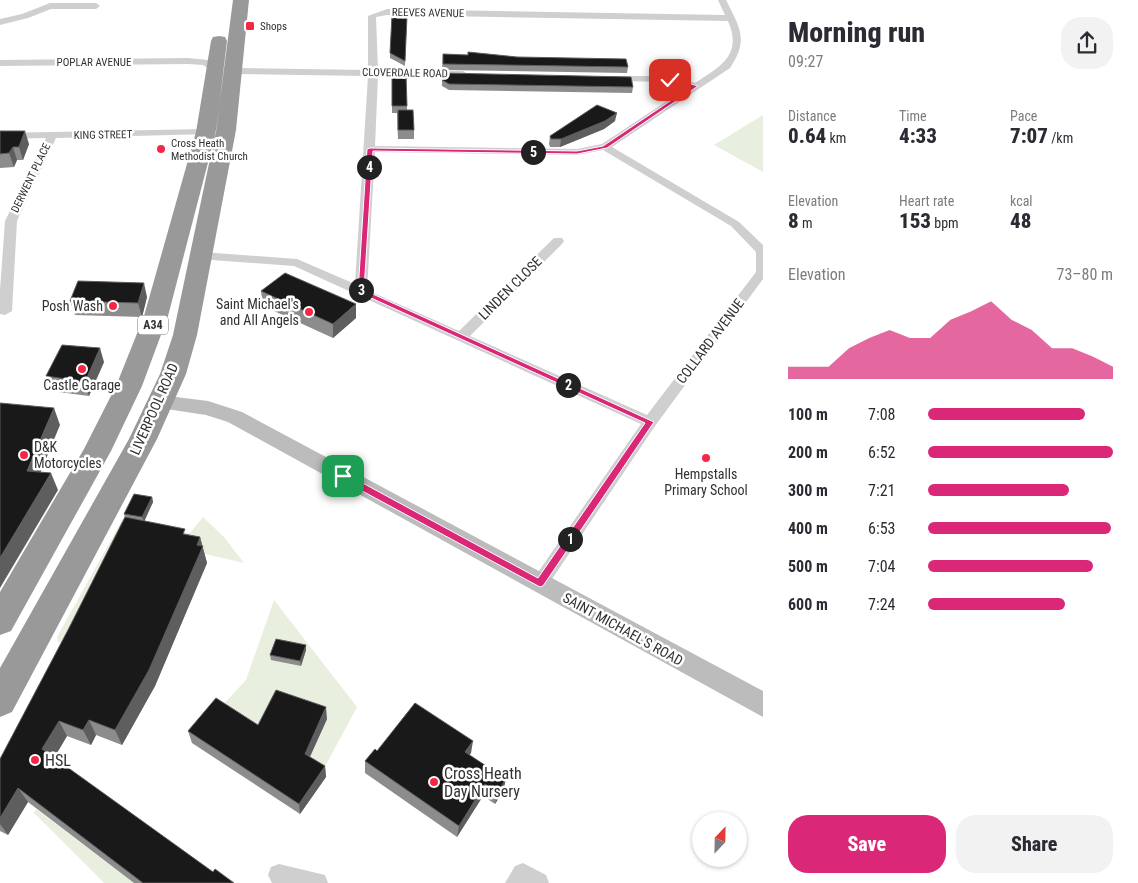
<!DOCTYPE html>
<html lang="en">
<head>
<meta charset="utf-8">
<style>
  :root { --surface:#fff; --page:#f2f2f3; --text:#2b2b33; --muted:#7c7c81; --accent:#db2777 }
  body { margin:0; font-family:"Roboto Condensed",sans-serif; background:var(--page); color:var(--text); height:100vh; display:flex; flex-direction:column; font-size:19px; white-space:nowrap }
  * { box-sizing:border-box; margin:0 }
  p { font-size:16px; color:var(--muted) }
  .icon { flex:none; width:28px; height:28px; fill:none; stroke:currentColor; stroke-width:2; stroke-linecap:round; stroke-linejoin:round }
  .map { position:relative; flex:1; overflow:hidden }
  .side { display:flex; flex-direction:column; background:var(--surface); width:375px }
  .side>* { flex:none }
  .needle { width:32px; rotate:22deg }
  .fabs { position:absolute; left:692px; top:812px; display:grid; gap:10px }
  .fabs a { display:grid; place-items:center; width:55px; height:55px; border-radius:50%; background:var(--surface); box-shadow:0 1px 4px #0004; font-size:25px }
  .pin { position:absolute; display:grid; place-items:center; width:42px; height:42px; color:#fff; margin:-21px; border-radius:10px; box-shadow:0 2px 8px #0006 }
  .km { position:absolute; width:25px; height:25px; margin:-12px; border-radius:50%; background:#222; color:#fff; font-size:14px; line-height:25px; text-align:center }
  .round { display:grid; place-items:center; flex:none; width:52px; height:52px; border-radius:20px; background:var(--page) }
  .head { display:flex; align-items:center; justify-content:space-between; height:85px; padding:0 25px }
  h1 { font-size:28px; font-weight:800; line-height:38px }
  .figures { display:grid; grid-template-columns:repeat(3,1fr); gap:8px; height:85px; padding:5px 25px }
  .figures div { display:grid; align-content:center }
  .figures b { font-size:21px; font-weight:800 }
  .figures small { font-size:14px; font-weight:400 }
  .figures p { font-size:14px }
  .chart { height:140px; padding:10px 25px }
  .chart p { display:flex; justify-content:space-between }
  .chart svg { width:100%; height:90px; margin-top:5px; fill:var(--accent); opacity:.7 }
  .primary-button { display:flex; gap:10px; margin-top:auto; padding:10px 25px }
  .primary-button a { flex:1; height:58px; border-radius:20px; background:var(--accent); color:#fff; font-size:20px; font-weight:800; line-height:58px; text-align:center }
  .primary-button a+a { background:var(--page); color:var(--text) }
  ul { padding:0 25px; list-style:none; font-size:16px }
  li { display:grid; grid-template-columns:80px 60px 1fr; align-items:center; height:38px }
  li i { height:12px; border-radius:6px; background:var(--accent) }
  main { display:flex; flex:1; min-height:0 }
  .map>svg:first-child { display:block }
  .green { fill:#e9efdf }
  .lines { fill:none; stroke-linecap:round; stroke-linejoin:round }
  .street { fill:#cfcfcf; fill-rule:evenodd }
  .secondary { fill:#bcbcbc; fill-rule:evenodd }
  .highway { fill:#999; fill-rule:evenodd }
  .wall { fill:#8c8c8c }
  .shaded-wall { fill:#5e5e5e }
  .building { fill:#191919; stroke:#5e5e5e }
  .route { fill:#db2777; stroke:#fff }
  .poi-dot { fill:#f52746; stroke:#fff; stroke-width:2 }
  .labels { text-anchor:middle; dominant-baseline:central; stroke-width:5; stroke-linejoin:round; paint-order:stroke }
  .far-street-label { font-size:11px; fill:#323232; stroke:#fff }
  .far-poi-label { font-size:11px; fill:#323232; stroke:#fff; text-anchor:start }
  .shield { fill:#fff; stroke:#707070; stroke-width:1 }
  .shield-label { font-size:12px; font-weight:bold; fill:#323232 }
  .street-label { font-size:14px; fill:#323232; stroke:#fff }
  .poi-label { font-size:14px; fill:#323232; stroke:#fff; text-anchor:end }
  .near-poi-label { font-size:16px; fill:#323232; stroke:#fff; text-anchor:start }
</style>
</head>
<body>
<main>
<div class="map">
<svg width="763" height="883" viewBox="0 0 763 883">
  <rect width="100%" height="100%" fill="#fff"/>
  <path class="green" d="M763,115v57l-49,-27z
    M203,517l21,20 20,26 -56,-13 -113,96 -17,-4 -1,-5 64,-115 69,11z
    M274,600l83,107 -36,67 -102,-65 27,-29z
    M36,809l98,74h-30l-70,-70z"/>
  <g class="lines">
    <path class="street" d="M718,0h8c14,28 23,40 4,68l-118,79 127,75 24,23v34l-108,147 -109,162 -6,2 -6,-2 -3,-5 3,-5 107,-154 -347,-158 -96,-7 -2,-3 6,-4 95,7 58,25 13,-208 -134,-2 -5,-3 5,-3 134,2v-54l19,-7 338,6zM387,15l341,6c15,34 -8,46 -33,62l-25,-7h-62v4l3,1 59,1 18,5 -86,57 -25,5 -202,-3 3,-70 85,1 5,-3 -5,-3 -85,-1 -2,-53zM603,150l128,76 25,26v20l-109,143 -177,-79 92,-92 2,-3 -2,-3h-8l-95,93 -92,-41 8,-138 202,3z
      M50,3h46l4,3 -4,3h-45l-23,9 -28,7v-6l22,-5z
      M188,58l20,2 12,10 -5,3 -12,-8 -15,-1 -188,2v-6z
      M206,129l4,1 1,2 -1,2 -154,4 -39,83 -5,90 -7,4 -5,-1v-24l5,-69 41,-83 -46,1v-6z
      M523,863l23,12 3,8h-44l10,-17z
      M279,864l46,11 3,8h-56l-4,-8 3,-8z"/>
    <path class="secondary" d="M160,395l48,6 34,11 521,279v26l-535,-295 -22,-7 -53,-8 -3,-5 3,-5z"/>
    <path class="highway" d="M233,0h16l-13,130 -39,205 -11,39 -29,65 -145,273 -12,5v-49l129,-229 31,-65 13,-39 43,-205z
      M219,36l6,1 2,4 -11,91 -48,184 -26,70 -31,65 -100,180 -11,4v-43l84,-143 32,-63 28,-70 52,-184 15,-91 2,-4z"/>
  </g>
  <path class="wall" d="M407,16l-2,50 -15,-8v-5z
    M443,54l185,13 -1,6 -185,-3z
    M442,73l191,14 -1,6 -183,-3 -7,-4z
    M392,74l15,32v4l7,20v9h-16l-1,-26h-5z
    M615,121l-11,8 -44,18h-10l-1,-3 1,-8z
    M0,131l29,13 -6,16h-6l-3,7 -14,1z
    M261,291l95,27 -23,20 -70,-32z
    M147,297l-5,20 -67,-2 -5,-14z
    M104,362l-15,34 -38,-5 -5,-15z
    M152,497l1,5 -9,19 42,13 14,3 7,26 -52,123 -33,59 -26,-10 -5,10 -24,-9 -13,22 159,114 21,11h-100l-106,-81 -20,33 -8,-4v-72l68,-129 57,-112 -1,-4z
    M306,645v5l-5,16 -30,-6 -1,-5z
    M327,719l-17,38 15,9 1,11 -26,37 -108,-71 -4,-12z
    M377,751l94,2 -2,2 37,24 -3,12 -8,13 -12,-8 -26,41 -92,-64v-12z"/>
  <path class="shaded-wall" d="M617,113l-2,8 -11,8 -44,18 1,-8z
    M25,131l4,13 -6,16 -4,-13z
    M13,147l4,13 -3,7 -5,-14z
    M144,283l3,14 -5,20 -4,-14z
    M356,304v14l-23,20v-14z
    M100,348l4,14 -15,34 -4,-14z
    M54,408l6,17 -26,63 -7,-17z
    M51,473l7,17 -58,98v-30z
    M152,497l1,5 -9,20 -2,-5z
    M200,537l7,26 -52,123 -33,59 -7,-15z
    M306,645v5l-5,16 -1,-5z
    M326,707l1,12 -21,46 -1,-11z
    M89,720l7,15 -5,10 -8,-15z
    M59,721l8,15 -16,27 -9,-14z
    M473,741l-2,12 -8,11 2,-12z
    M325,766l1,11 -26,37 -1,-10z
    M506,779l-3,12 -8,13 2,-11z
    M485,784l-2,12 -26,41 2,-11z
    M18,788l10,14 -20,33 -8,-11v-6z"/>
  <path class="building" d="M392,15l15,1 -2,45 -15,-8z
    M468,52l49,5 109,2 2,8 -185,-3v-10l25,1z
    M442,73l189,4 2,10 -184,-3 -7,-4z
    M392,74h14l1,32h-15z
    M597,105l20,8 -12,8 -44,18h-10l-1,-3z
    M398,110h15l1,20h-16z
    M0,131h25l-6,16h-6l-4,6 -9,1z
    M285,273l71,31 -23,20 -72,-33z
    M78,281l66,2 -6,20 -68,-2z
    M62,345l38,3 -15,34 -39,-6z
    M0,403l54,5 -27,63 24,2 -51,85z
    M134,494l18,3 -10,20 -18,-3z
    M125,517l60,12 -2,5 17,3 -3,8 6,1 -54,124 -34,60 -26,-10 -6,10 -24,-9 -17,28 171,123 2,-3 19,14h-91l-125,-95 -18,30v-59l68,-129z
    M276,639l30,6 -6,16 -30,-6z
    M276,690l50,17 -21,47 20,12 -26,38 -111,-73 28,-33 42,27z
    M415,703l58,38 -8,11 41,27 -9,14 -12,-9 -26,42 -94,-65 10,-12 2,2z"/>
  <path class="route" d="M670,78l28,8 -91,62 -30,6 -204,-3 -9,139 290,132 -111,164 -3,1 -200,-108v-5h6l192,104 107,-155 -287,-131 9,-143 3,-1 207,3 26,-5 88,-59 -23,-6z"/>
  <g class="poi-dot">
    <rect x="245" y="21" width="10" height="10" rx="2.5"/>
    <circle cx="161" cy="149" r="5"/>
    <circle cx="113" cy="306" r="5"/>
    <circle cx="309" cy="312" r="5"/>
    <circle cx="82" cy="369" r="5"/>
    <circle cx="24" cy="455" r="5"/>
    <circle cx="706" cy="458" r="5"/>
    <circle cx="35" cy="760" r="5"/>
    <circle cx="434" cy="782" r="5"/>
  </g>
  <g class="labels">
    <g class="far-street-label">
      <text transform="translate(428 13) rotate(1)">REEVES AVENUE</text>
      <text x="94" y="62">POPLAR AVENUE</text>
      <text transform="translate(405 73) rotate(1)">CLOVERDALE ROAD</text>
      <text transform="translate(103 135) rotate(-1)">KING STREET</text>
      <text transform="translate(31 178) rotate(-64)">DERWENT PLACE</text>
    </g>
    <g class="far-poi-label">
      <text x="260" y="26">Shops</text>
      <text x="171" y="143">Cross Heath<tspan x="171" dy="13">Methodist Church</tspan></text>
    </g>
    <rect class="shield" x="138" y="315.5" width="30" height="19" rx="4"/>
    <g class="shield-label">
      <text x="153" y="325">A34</text>
    </g>
    <g class="street-label">
      <text transform="translate(510 288) rotate(-45)">LINDEN CLOSE</text>
      <text transform="translate(710 341) rotate(-53)">COLLARD AVENUE</text>
      <text transform="translate(154 409) rotate(-66)">LIVERPOOL ROAD</text>
      <text transform="translate(623 629) rotate(29)">SAINT MICHAEL'S ROAD</text>
    </g>
    <g class="poi-label">
      <text x="299" y="304">Saint Michael's<tspan x="299" dy="16">and All Angels</tspan></text>
      <text x="103" y="306">Posh Wash</text>
      <text x="82" y="385" text-anchor="middle">Castle Garage</text>
      <text x="34" y="447" text-anchor="start">D&amp;K<tspan x="34" dy="16">Motorcycles</tspan></text>
      <text x="706" y="474" text-anchor="middle">Hempstalls<tspan x="706" dy="16">Primary School</tspan></text>
    </g>
    <g class="near-poi-label">
      <text x="45" y="760">HSL</text>
      <text x="444" y="773">Cross Heath<tspan x="444" dy="18">Day Nursery</tspan></text>
    </g>
  </g>
</svg>
<div class="fabs">
<a><svg class="needle" viewBox="-14 -14 28 28"><path d="M0-13l5 13h-10z" fill="#e53935"/><path d="M0 13l5-13h-10z" fill="#7c7c81"/></svg></a>
</div>
<div class="pin" style="left:343px;top:476px;background:#1e9e55"><svg class="icon" aria-label="arrive" viewBox="0 0 24 24"><path d="M6 21V4h12l-3 4 3 4H6"/></svg></div>
<div class="pin" style="left:670px;top:80px;background:#d93025"><svg class="icon" aria-label="check" viewBox="0 0 24 24"><path d="M5 12l5 5 9-10"/></svg></div>
<b class="km" style="left:570px;top:539px">1</b>
<b class="km" style="left:568px;top:385px">2</b>
<b class="km" style="left:361px;top:290px">3</b>
<b class="km" style="left:369px;top:167px">4</b>
<b class="km" style="left:533px;top:152px">5</b>
</div>
<section class="side">
<div class="head"><div><h1>Morning run</h1><p>09:27</p></div><a class="round"><svg class="icon" aria-label="share" viewBox="0 0 24 24"><path d="M12 15V3M7 8l5-5 5 5M5 13v7h14v-7"/></svg></a></div>
<div class="figures">
<div><p>Distance</p><b>0.64<small> km</small></b></div>
<div><p>Time</p><b>4:33</b></div>
<div><p>Pace</p><b>7:07<small> /km</small></b></div>
</div>
<div class="figures">
<div><p>Elevation</p><b>8<small> m</small></b></div>
<div><p>Heart rate</p><b>153<small> bpm</small></b></div>
<div><p>kcal</p><b>48</b></div>
</div>
<div class="chart"><p><span>Elevation</span>73–80 m</p>
<svg viewBox="0 0 160 44" preserveAspectRatio="none"><path d="M0 44V38L10 38L20 38L30 29L40 24L50 20L60 24L70 24L80 15L90 11L100 6L110 15L120 20L130 29L140 29L150 33L160 38V44z"/></svg>
</div>
<ul>
<li><b>100 m</b>7:08<i style="width:85%"></i></li>
<li><b>200 m</b>6:52<i style="width:100%"></i></li>
<li><b>300 m</b>7:21<i style="width:76%"></i></li>
<li><b>400 m</b>6:53<i style="width:99%"></i></li>
<li><b>500 m</b>7:04<i style="width:89%"></i></li>
<li><b>600 m</b>7:24<i style="width:74%"></i></li>
</ul>
<div class="primary-button"><a>Save</a><a>Share</a></div>
</section>
</main>
</body>
</html>
